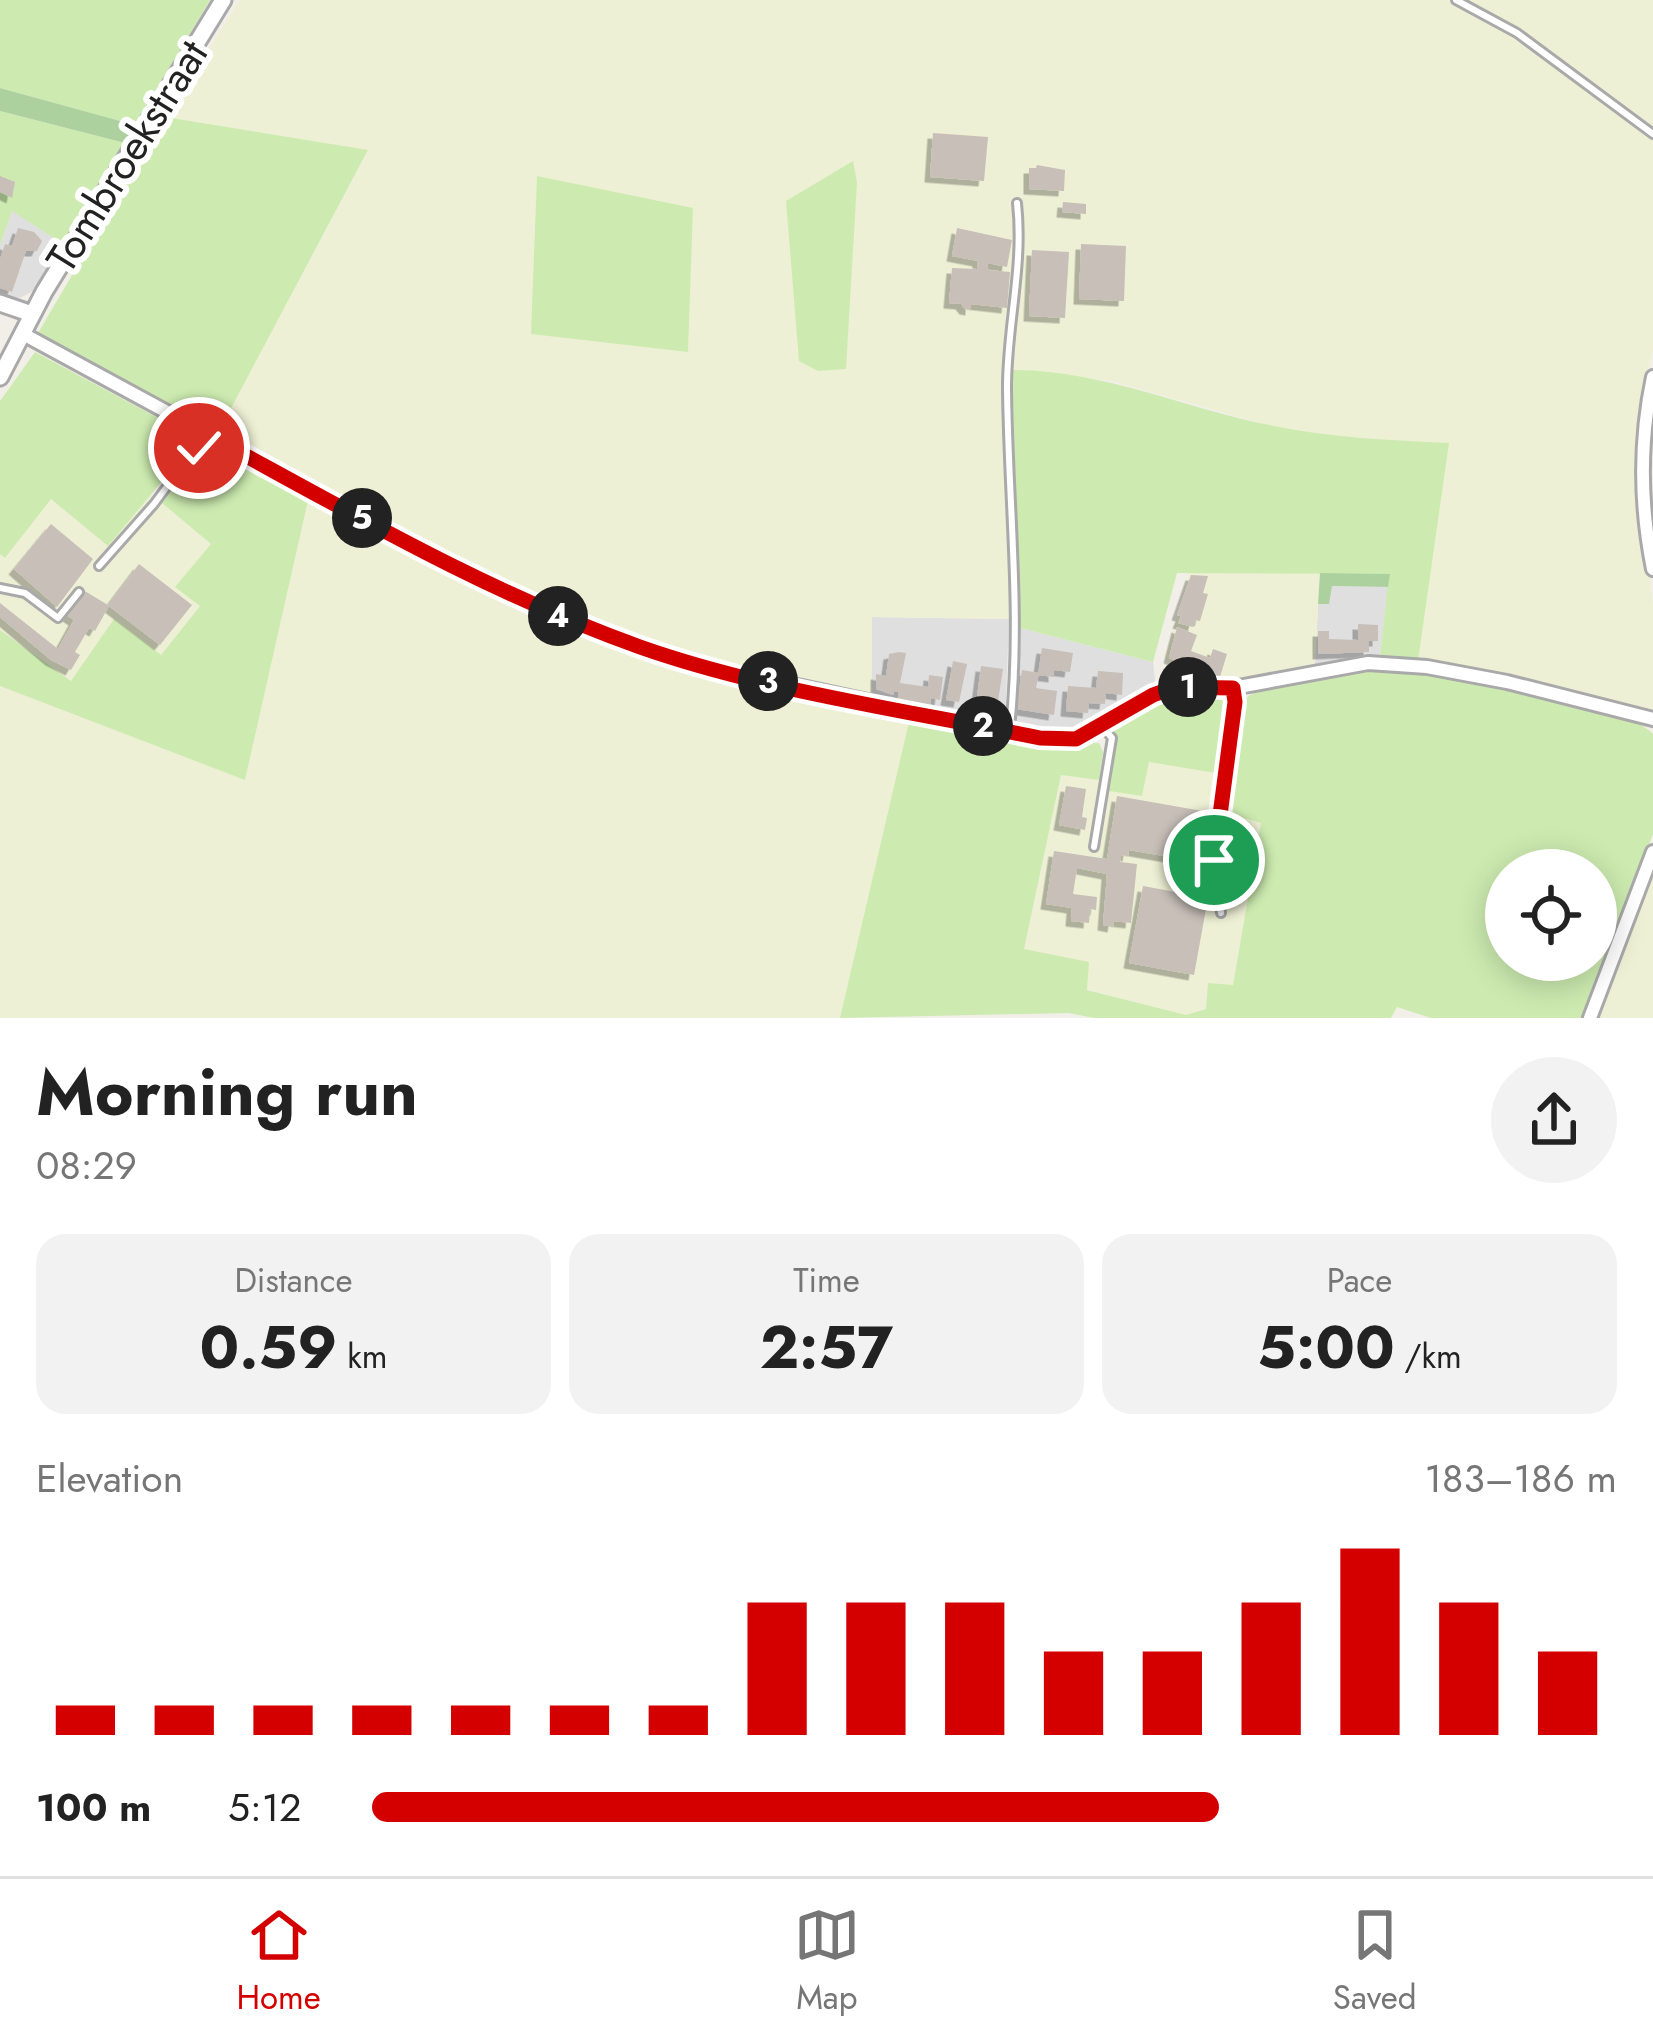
<!DOCTYPE html>
<html lang="en">
<head>
<meta charset="utf-8">
<style>
  :root { --surface:#fff; --page:#f2f2f2; --text:#222; --muted:#767676; --line:#e0e0e0; --accent:#d40000 }
  body { margin:0; font-family:Jost,sans-serif; background:var(--page); color:var(--text); height:100vh; display:flex; flex-direction:column; font-size:45px; white-space:nowrap }
  * { box-sizing:border-box; margin:0 }
  p { font-size:39px; color:var(--muted) }
  .icon { flex:none; width:66px; height:66px; fill:none; stroke:currentColor; stroke-width:2; stroke-linecap:round; stroke-linejoin:round }
  .map { position:relative; height:1018px; overflow:hidden }
  .sheet { display:flex; flex-direction:column; background:var(--surface); flex:1 }
  .sheet>* { flex:none }
  .tools { position:absolute; left:1485px; top:849px; display:grid; gap:24px }
  .tools a { display:grid; place-items:center; width:132px; height:132px; border-radius:50%; background:var(--surface); box-shadow:0 6px 30px #0003; font-size:60px }
  .pin { position:absolute; display:grid; place-items:center; width:102px; height:102px; color:#fff; margin:-51px; border:6px solid #fff; border-radius:50%; box-shadow:0 3px 12px #0007 }
  .km { position:absolute; width:60px; height:60px; margin:-30px; border-radius:50%; background:#222; color:#fff; font-size:33px; line-height:60px; text-align:center }
  .round { display:grid; place-items:center; flex:none; width:126px; height:126px; border-radius:63px; background:var(--page) }
  .overview { display:flex; align-items:center; justify-content:space-between; height:204px; padding:0 36px }
  h1 { font-size:66px; font-weight:700; line-height:90px }
  .metrics { display:grid; grid-template-columns:repeat(3,1fr); gap:18px; height:204px; padding:12px 36px }
  .metrics div { display:grid; align-content:center; border-radius:30px; background:var(--page); text-align:center }
  .metrics b { font-size:60px; font-weight:700 }
  .metrics small { font-size:33px; font-weight:400 }
  .metrics p { font-size:33px }
  .chart { height:336px; padding:24px 36px }
  .chart p { display:flex; justify-content:space-between }
  .chart svg { width:100%; height:216px; margin-top:12px; stroke:var(--accent); stroke-width:6 }
  ul { padding:0 36px; list-style:none; font-size:39px }
  li { display:grid; grid-template-columns:192px 144px 1fr; align-items:center; height:90px }
  li i { height:30px; border-radius:15px; background:var(--accent) }
  .menu { display:flex; justify-content:space-around; align-items:center; height:168px; border-top:3px solid var(--line); background:var(--surface); font-size:33px; color:var(--muted) }
  .menu a { display:grid; justify-items:center; gap:6px }
  .menu .active { color:var(--accent) }
  .map>svg:first-child { display:block }
  .residential { fill:#e0dfdf }
  .farmland { fill:#eef0d5 }
  .grass { fill:#cdebb0; fill-rule:evenodd }
  .forest { fill:#add19e }
  .building { fill:#c7bfb8; filter:url(#shadow) }
  .lines { fill:none; stroke-linecap:round; stroke-linejoin:round }
  .service-casing { stroke:#a9a9a9; stroke-width:12 }
  .minor-casing { stroke:#a9a9a9; stroke-width:18 }
  .tertiary-casing { stroke:#a9a9a9; stroke-width:21 }
  .service { stroke:#fff; stroke-width:6 }
  .minor { stroke:#fff; stroke-width:12 }
  .tertiary { stroke:#fff; stroke-width:15 }
  .route-casing { stroke:#fff; stroke-width:24 }
  .route { stroke:#d40000; stroke-width:15 }
  .labels { text-anchor:middle; dominant-baseline:central; stroke-width:12; stroke-linejoin:round; paint-order:stroke }
  .street-label { font-size:42px; fill:#222; stroke:#fff }
</style>
</head>
<body>
<div class="map">
<svg width="1653" height="1018" viewBox="0 0 1653 1018">
  <defs>
    <filter id="shadow"><feDropShadow dx="-5.5" dy="5.5" stdDeviation="0" flood-color="#0004"/></filter>
  </defs>
  <rect width="100%" height="100%" fill="#f2efe9"/>
  <path class="residential" d="M12,210l51,34 -28,46 -17,9 -18,-5v-49z
    M1331,586l57,1 -8,70 -65,7 3,-60 11,-1z
    M871,617l138,2 -4,105 -133,-28z
    M1020,628l133,34 3,27 -77,43 -64,-7z"/>
  <path class="farmland" d="M240,0h1207l66,37 140,101v212l-14,57 -5,63 19,134v106l-235,-49 -74,-223 -73,-12 -159,-45 -109,-11 6,249 -137,-2v79l-178,-38 -76,-25 -87,-35 -118,-59 -194,-108 149,-280 -203,-34z
    M1466,0h187v128l-132,-98z
    M151,494l60,49 -11,62 -40,51 -89,25 -71,-51v-76l6,4 45,-60 57,47z
    M309,496l185,99 143,61 272,66 -69,296h-840v-332l245,93z
    M1189,573h131l-5,91 -94,18 -52,1 -4,-28z
    M1149,762l82,14 -4,37 34,9 -28,164 -27,23 -20,7 -99,-27 -63,-39 37,-175 49,6v10l32,5z
    M1653,870v148h-58l9,-23z"/>
  <path class="grass" d="M0,0h210l-75,125 -135,-37z
    M0,111l125,32 -62,101 -51,-33 -12,34z
    M165,117l203,33 -149,281 -181,-98z
    M853,161l4,21 -11,187 -28,2 -19,-10 -13,-160z
    M537,176l156,32 -5,144 -157,-18z
    M35,352l153,82 6,9 -86,103 -57,-47 -46,59 -5,-4v-153z
    M1012,370c91,0 174,39 262,56 58,12 116,14 175,17l-31,218 -38,-4 9,-83 -212,-1 -24,89 -133,-34z
    M208,444l101,52 -64,284 -245,-94v-56l71,51 43,-62 47,36 39,-49 -25,-19 36,-43 -49,-41z
    M1380,669c51,4 243,31 273,65v100l-70,184h-152l-34,-11 -6,11h-297l-25,-5 -229,5 69,-296 127,23 63,-2 4,9 -4,28 -38,-5 -37,174 65,13 -2,28 99,25 20,-6 2,-26 25,2 28,-162 -34,-10 13,-109c21,-27 105,-31 140,-35zM1506,870h90v90h-90z
    M1193,693l31,2 2,15 -5,64 -72,-12 -7,34 -33,-5 3,-59c26,-20 48,-36 81,-39z"/>
  <path class="forest" d="M0,88l135,37 -10,18 -125,-32z
    M1320,573l70,1 -2,13 -56,-1 -3,18h-11z"/>
  <path class="building" d="M933,133l55,4 -4,44 -54,-4z
    M1037,165l28,5 -1,21 -35,-2v-21h7z
    M0,176l15,6 -3,16 -12,-6z
    M1063,202l23,2v10l-24,-2z
    M18,228l16,4 8,9 -5,10h-11l-14,41 -12,-4v-29l5,-15 7,2z
    M957,228l55,12 -5,27 -19,-4v7l22,2 -3,36 -36,-4v6l-6,-1 -4,-5 -12,-1 3,-35 25,1 1,-8 -26,-5z
    M1081,244l45,2 -2,55 -45,-2z
    M1032,250l37,2 -4,66 -36,-2z
    M51,524l42,35 -36,48 -43,-38z
    M139,564l53,41 -32,40 -51,-39 -14,25 -6,-3 -14,24 5,3 -9,15 -20,-10 -51,-43v-14l58,46 16,-29 -6,-4 15,-26 25,15z
    M1191,575l17,1 -5,17 5,1 -8,27 -5,-1 -2,7 -15,-4 3,-7 -4,-1z
    M1358,624l20,1v16h-9v11l-51,2v-23h11v8l29,1z
    M1177,627l20,8 -6,16 19,7 3,-9 14,5 -7,23 -51,-19z
    M1042,648l31,5 -3,19 -16,-2v7l-16,-2z
    M899,652l7,1 -6,30 28,4 1,-12 14,2 -3,23 -9,-2 -1,9 -33,-5 2,-10 -5,-1 -1,4 -17,-6v-15l10,2 3,-22z
    M953,661l14,3 -8,38 -13,-2z
    M981,666l22,3 -5,32 -21,-4z
    M1022,670l17,3 -3,15 21,3 -3,24 -38,-6z
    M1098,671l25,2 -1,22 -16,-2 -1,11 -16,-1 -1,10 -22,-2 2,-25 28,2z
    M1066,786l20,3 -4,28 5,1 -2,12 -26,-5z
    M1117,796l91,16 -9,50 -70,-12 -1,6 -7,-1 -1,7 17,2 -6,59 -17,-2 -1,6 -10,-2 4,-51 -30,-6 -4,26 24,3 -1,13 -6,-1 -1,14 -18,-2 1,-13 -26,-4 8,-53 53,8z
    M1143,886l65,12 -14,77 -65,-12z"/>
  <g class="lines">
    <defs>
      <path id="service" d="M1456,0l61,33 136,101
        M99,566l55,-62 52,-70
        M0,588l25,5 33,25 21,-26
        M1010,728c12,-114 -2,-227 -3,-341 0,-62 17,-121 10,-184
        M1094,847l18,-109 -10,-12
        M1221,913l-7,-53 20,-169"/>
      <path id="minor" d="M25,335l420,228 116,54 83,31 78,22 318,68 36,1 77,-44 22,-8 58,1 135,-25 59,4 80,15 146,37
        M1653,377c-14,66 -13,127 0,192
        M1590,1018l63,-166"/>
      <path id="tertiary" d="M0,303l32,11
        M0,377l44,-85 179,-292"/>
    </defs>
    <use href="#service" class="service-casing"/>
    <use href="#minor" class="minor-casing"/>
    <use href="#tertiary" class="tertiary-casing"/>
    <use href="#service" class="service"/>
    <use href="#minor" class="minor"/>
    <use href="#tertiary" class="tertiary"/>
  </g>
  <g class="lines">
    <defs>
      <path id="route" d="M199,448l7,-14c142,77 282,159 434,213 125,44 270,64 400,91l36,1 77,-44 22,-8 58,1 2,14 -21,158"/>
    </defs>
    <use href="#route" class="route-casing"/>
    <use href="#route" class="route"/>
  </g>
  <g class="labels">
    <g class="street-label">
      <text transform="translate(127 156) rotate(-58)">Tombroekstraat</text>
    </g>
  </g>
</svg>
<div class="tools">
<a><svg class="icon" aria-label="locate" viewBox="0 0 24 24"><circle cx="12" cy="12" r="6"/><path d="M12 2v4M12 18v4M2 12h4M18 12h4"/></svg></a>
</div>
<div class="pin" style="left:1214px;top:860px;background:#1e9e55"><svg class="icon" aria-label="arrive" viewBox="0 0 24 24"><path d="M6 21V4h12l-3 4 3 4H6"/></svg></div>
<div class="pin" style="left:199px;top:448px;background:#d93025"><svg class="icon" aria-label="check" viewBox="0 0 24 24"><path d="M5 12l5 5 9-10"/></svg></div>
<b class="km" style="left:1188px;top:687px">1</b>
<b class="km" style="left:983px;top:726px">2</b>
<b class="km" style="left:768px;top:681px">3</b>
<b class="km" style="left:558px;top:616px">4</b>
<b class="km" style="left:362px;top:518px">5</b>
</div>
<section class="sheet">
<div class="overview"><div><h1>Morning run</h1><p>08:29</p></div><a class="round"><svg class="icon" aria-label="share" viewBox="0 0 24 24"><path d="M12 15V3M7 8l5-5 5 5M5 13v7h14v-7"/></svg></a></div>
<div class="metrics">
<div><p>Distance</p><b>0.59<small> km</small></b></div>
<div><p>Time</p><b>2:57</b></div>
<div><p>Pace</p><b>5:00<small> /km</small></b></div>
</div>
<div class="chart"><p><span>Elevation</span>183–186 m</p>
<svg viewBox="0 0 160 44" preserveAspectRatio="none"><path d="M5 44V38M15 44V38M25 44V38M35 44V38M45 44V38M55 44V38M65 44V38M75 44V17M85 44V17M95 44V17M105 44V27M115 44V27M125 44V17M135 44V6M145 44V17M155 44V27"/></svg>
</div>
<ul>
<li><b>100 m</b>5:12<i style="width:68%"></i></li>
</ul>
</section>
<nav class="menu">
<a class="active"><svg class="icon" aria-label="home" viewBox="0 0 24 24"><path d="M3 11l9-7 9 7M6 9v11h12V9"/></svg>Home</a>
<a><svg class="icon" aria-label="map" viewBox="0 0 24 24"><path d="M3 6l6-2 6 2 6-2v14l-6 2-6-2-6 2zM9 4v14M15 6v14"/></svg>Map</a>
<a><svg class="icon" aria-label="saved" viewBox="0 0 24 24"><path d="M7 4h10v16l-5-4-5 4z"/></svg>Saved</a>
</nav>
</body>
</html>
